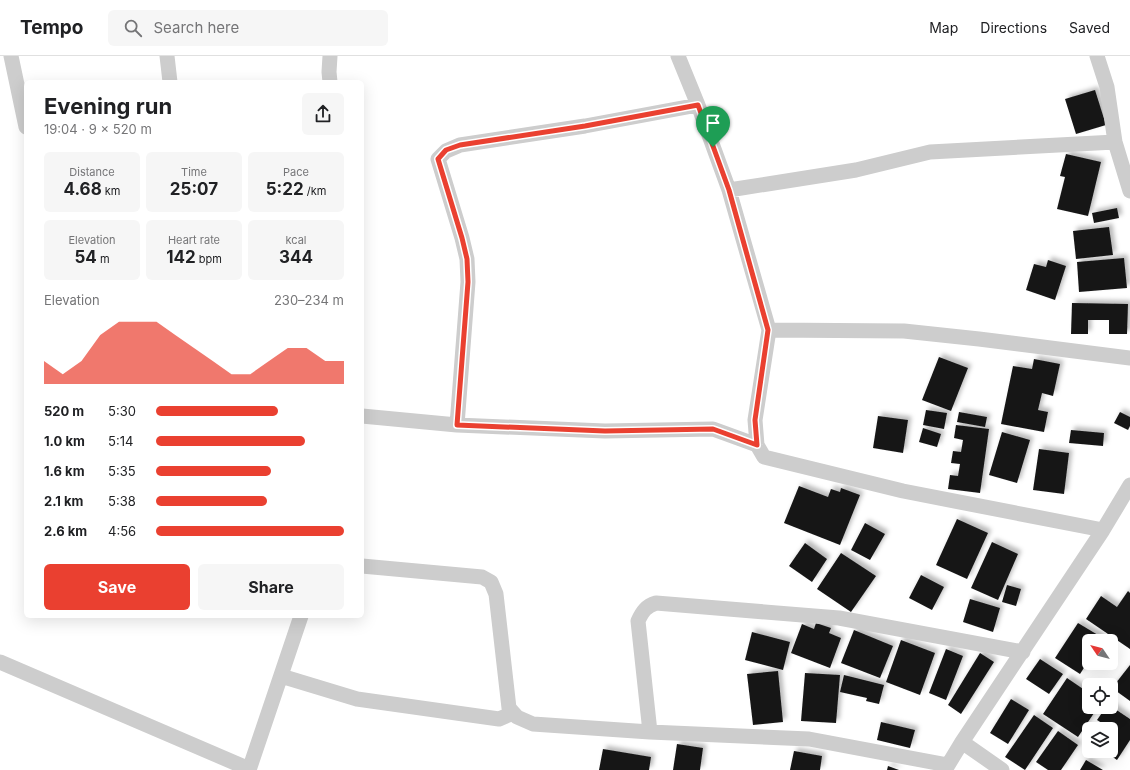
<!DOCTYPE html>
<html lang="en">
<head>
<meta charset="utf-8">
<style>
  :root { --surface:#fff; --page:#f6f6f6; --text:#202124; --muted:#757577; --line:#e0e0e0; --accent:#ea4030 }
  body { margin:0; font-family:Inter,sans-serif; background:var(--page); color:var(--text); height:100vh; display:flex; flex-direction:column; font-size:15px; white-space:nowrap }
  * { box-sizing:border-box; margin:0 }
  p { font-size:13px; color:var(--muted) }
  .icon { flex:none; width:22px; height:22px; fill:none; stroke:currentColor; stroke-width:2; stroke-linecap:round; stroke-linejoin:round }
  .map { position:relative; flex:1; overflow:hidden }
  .side { position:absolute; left:24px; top:24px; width:340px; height:538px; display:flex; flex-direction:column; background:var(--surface); border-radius:6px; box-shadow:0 4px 16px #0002 }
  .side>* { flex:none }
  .needle { width:26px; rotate:305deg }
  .buttons { position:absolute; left:1082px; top:578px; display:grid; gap:8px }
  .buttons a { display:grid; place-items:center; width:36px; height:36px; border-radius:6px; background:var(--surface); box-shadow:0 4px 16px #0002; font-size:20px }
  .pin { position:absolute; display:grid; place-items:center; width:34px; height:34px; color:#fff; margin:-41px -17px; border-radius:50% 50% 50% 0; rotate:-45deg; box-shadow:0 0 4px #0007 }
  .pin .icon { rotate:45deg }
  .round { display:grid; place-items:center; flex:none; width:42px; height:42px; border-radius:6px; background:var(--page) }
  .headline { display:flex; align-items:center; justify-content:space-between; height:68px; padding:0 20px }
  h1 { font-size:22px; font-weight:700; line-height:30px }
  .metrics { display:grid; grid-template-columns:repeat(3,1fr); gap:6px; height:68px; padding:4px 20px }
  .metrics div { display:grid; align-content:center; border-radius:6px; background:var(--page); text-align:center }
  .metrics b { font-size:17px; font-weight:700 }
  .metrics small { font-size:11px; font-weight:400 }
  .metrics p { font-size:11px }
  .chart { height:112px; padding:8px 20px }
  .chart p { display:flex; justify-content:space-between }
  .chart svg { width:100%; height:72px; margin-top:4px; fill:var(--accent); opacity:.7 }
  .cta { display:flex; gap:8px; margin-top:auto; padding:8px 20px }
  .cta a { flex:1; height:46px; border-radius:6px; background:var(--accent); color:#fff; font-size:16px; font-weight:700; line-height:46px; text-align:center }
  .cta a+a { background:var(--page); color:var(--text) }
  ul { padding:0 20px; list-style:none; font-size:13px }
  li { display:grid; grid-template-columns:64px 48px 1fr; align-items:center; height:30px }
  li i { height:10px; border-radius:5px; background:var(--accent) }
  header { display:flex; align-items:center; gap:24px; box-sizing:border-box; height:56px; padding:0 20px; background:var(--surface); border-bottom:1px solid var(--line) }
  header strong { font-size:19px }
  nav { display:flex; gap:22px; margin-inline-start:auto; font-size:14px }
  .search { width:280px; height:36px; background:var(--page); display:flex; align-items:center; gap:10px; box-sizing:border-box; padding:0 14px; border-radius:6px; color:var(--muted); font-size:15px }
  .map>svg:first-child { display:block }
  .building { fill:#171717; filter:url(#shadow) }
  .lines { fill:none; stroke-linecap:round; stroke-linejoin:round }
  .minor { stroke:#cdcdcd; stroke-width:15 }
  .route-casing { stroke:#fff; stroke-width:8 }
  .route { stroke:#ea4030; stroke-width:5 }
</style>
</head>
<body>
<header>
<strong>Tempo</strong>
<div class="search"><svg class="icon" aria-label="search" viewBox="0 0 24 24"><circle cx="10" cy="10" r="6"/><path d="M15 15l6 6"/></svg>Search here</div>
<nav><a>Map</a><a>Directions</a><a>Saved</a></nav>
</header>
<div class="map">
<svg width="1130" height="714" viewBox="0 0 1130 714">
  <defs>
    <filter id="shadow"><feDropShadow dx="3.5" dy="-3.5" stdDeviation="2" flood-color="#0004"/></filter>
  </defs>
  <rect width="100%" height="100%" fill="#fff"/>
  <path class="building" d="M1095,34l11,35 -30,9 -11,-35z
    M1066,98l35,8 -13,54 -31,-7 8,-32 -5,-1z
    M1117,152l2,10 -25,5 -2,-10z
    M1109,171l4,28 -37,4 -3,-28z
    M1124,202l3,30 -48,4 -2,-30z
    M1048,204l18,6 -11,34 -29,-10 8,-26 12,3z
    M1072,247l56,1 -1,30h-18v-14h-21v14h-17z
    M939,301l29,11 -17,43 -29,-11z
    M1034,303l26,5 -7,32 -11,-3 -4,17 10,2 -4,20 -43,-8 12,-58 19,3z
    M926,354l21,3 -3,16 -21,-4z
    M959,356l28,5 -2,10 -28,-5z
    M1120,356l10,5v9l-2,4 -14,-7z
    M878,360l30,4 -5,33 -30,-5z
    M956,369l33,4 -9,64 -32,-4 2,-14 8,1 2,-12 -9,-1 2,-12 8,1 2,-12 -9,-2z
    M923,372l18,6 -4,13 -18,-5z
    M1071,374l33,3 -1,13 -34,-3z
    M1002,376l28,8 -13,43 -28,-8z
    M1039,393l30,4 -5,41 -31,-4z
    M799,430l29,11 3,-8 9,3 1,-4 19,7 -20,50 -56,-22z
    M957,463l31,14 -21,46 -31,-14z
    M865,467l20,11 -15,26 -19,-10z
    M992,486l26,12 -20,46 -27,-12z
    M805,487l22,16 -15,23 -23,-16z
    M841,497l35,23 -25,36 -34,-23z
    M921,519l23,12 -12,23 -23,-12z
    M1007,529l14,4 -5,17 -14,-4z
    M1128,535l2,2v56l-44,-30 15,-23 16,11z
    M970,543l30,9 -7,24 -30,-10z
    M816,567l15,5 -2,5 12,5 -11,30 -39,-15 11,-29 12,5z
    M1078,567l25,15 -2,3h-12v19l-9,14 -25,-16z
    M854,574l39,16 -13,32 -39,-15z
    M752,576l38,10 -7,28 -38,-10z
    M901,584l34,13 -15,42 -34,-13z
    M946,593l17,7 -17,44 -17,-7z
    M980,597l14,9 -33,52 -13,-9z
    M1040,603l23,15 -14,20 -23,-15z
    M1130,609v36l-18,-13z
    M778,615l5,51 -30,3 -6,-51z
    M805,617l35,2 -4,48 -35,-2z
    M844,619l40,10 -5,19 -13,-3 1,-3 -27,-6z
    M1067,622l22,15v14h9l-20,30 -35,-23z
    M1011,643l18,11 -21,34 -18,-11z
    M1106,651h6l18,12v21l-13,20 -13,-9h7v-22h-8l2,-4 -8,-5z
    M1034,659l19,13 -28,42 -20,-13z
    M881,666l34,8 -5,18 -33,-8z
    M1058,675l20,14 -17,25h-13l-12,-8z
    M677,688l26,4 -3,22h-27z
    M603,693l48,8 -2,13h-50z
    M794,695l28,5 -2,14h-30z
    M1086,704l17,10h-23z
    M888,710l11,4h-12z"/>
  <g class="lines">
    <path class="minor" d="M11,0l15,71
      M167,0l3,26
      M678,0l20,49 31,85 40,140 -14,90 2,25 7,12 139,34 200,39
      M1097,0l10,31 8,55 15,49
      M330,26l-1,-10 1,-16
      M729,134l127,-20 74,-18 185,-10
      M769,274l135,1 75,8 151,19
      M362,360l95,9 148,6 108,-2 44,16
      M457,369l11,-143 -1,-23 -5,-21 -24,-79 8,-8 14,-6 125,-19 113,-21
      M362,510l120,11 9,5 5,12 13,114 8,9 16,7 117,8 159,7 139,26
      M0,606l249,107
      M281,620l76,23 142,20 14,-6
      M650,676l-12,-111c4,-9 8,-15 18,-18l183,15 184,34
      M962,686l40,28
      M249,714l52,-154
      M945,714l17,-28 141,-212 27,-45"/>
  </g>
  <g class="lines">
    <defs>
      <path id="route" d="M698,49l31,85 39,140 -13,90 2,25 -44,-16 -108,2 -148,-6 11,-143 -1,-23 -5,-21 -24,-79 8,-9 14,-5 125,-19z"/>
    </defs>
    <use href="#route" class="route-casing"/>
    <use href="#route" class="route"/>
  </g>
</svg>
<div class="buttons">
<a><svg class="needle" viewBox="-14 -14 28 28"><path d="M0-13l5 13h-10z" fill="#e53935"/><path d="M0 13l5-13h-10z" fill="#757577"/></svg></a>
<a><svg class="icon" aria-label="locate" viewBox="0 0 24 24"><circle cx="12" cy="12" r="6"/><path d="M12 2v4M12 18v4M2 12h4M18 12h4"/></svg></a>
<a><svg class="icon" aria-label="layers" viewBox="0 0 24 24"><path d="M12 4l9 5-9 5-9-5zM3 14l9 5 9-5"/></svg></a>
</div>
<div class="pin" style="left:713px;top:91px;background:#1e9e55"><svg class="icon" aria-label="arrive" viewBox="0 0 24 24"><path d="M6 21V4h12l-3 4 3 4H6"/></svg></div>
<section class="side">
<div class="headline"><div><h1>Evening run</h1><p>19:04 · 9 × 520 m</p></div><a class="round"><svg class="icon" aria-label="share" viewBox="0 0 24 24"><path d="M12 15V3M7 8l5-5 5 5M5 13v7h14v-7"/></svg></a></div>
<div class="metrics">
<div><p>Distance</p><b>4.68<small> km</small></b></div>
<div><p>Time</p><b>25:07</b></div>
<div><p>Pace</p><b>5:22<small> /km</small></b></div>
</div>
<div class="metrics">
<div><p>Elevation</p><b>54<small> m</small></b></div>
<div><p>Heart rate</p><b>142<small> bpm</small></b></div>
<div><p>kcal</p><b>344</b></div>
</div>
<div class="chart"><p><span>Elevation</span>230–234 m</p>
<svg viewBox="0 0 160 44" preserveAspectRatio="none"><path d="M0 44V30L10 38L20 30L30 14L40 6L50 6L60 6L70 14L80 22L90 30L100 38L110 38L120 30L130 22L140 22L150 30L160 30V44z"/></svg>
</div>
<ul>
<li><b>520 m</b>5:30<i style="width:65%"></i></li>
<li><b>1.0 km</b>5:14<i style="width:79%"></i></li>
<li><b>1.6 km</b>5:35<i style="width:61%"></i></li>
<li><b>2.1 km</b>5:38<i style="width:59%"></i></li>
<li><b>2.6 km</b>4:56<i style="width:100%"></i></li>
</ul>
<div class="cta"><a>Save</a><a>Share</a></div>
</section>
</div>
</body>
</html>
